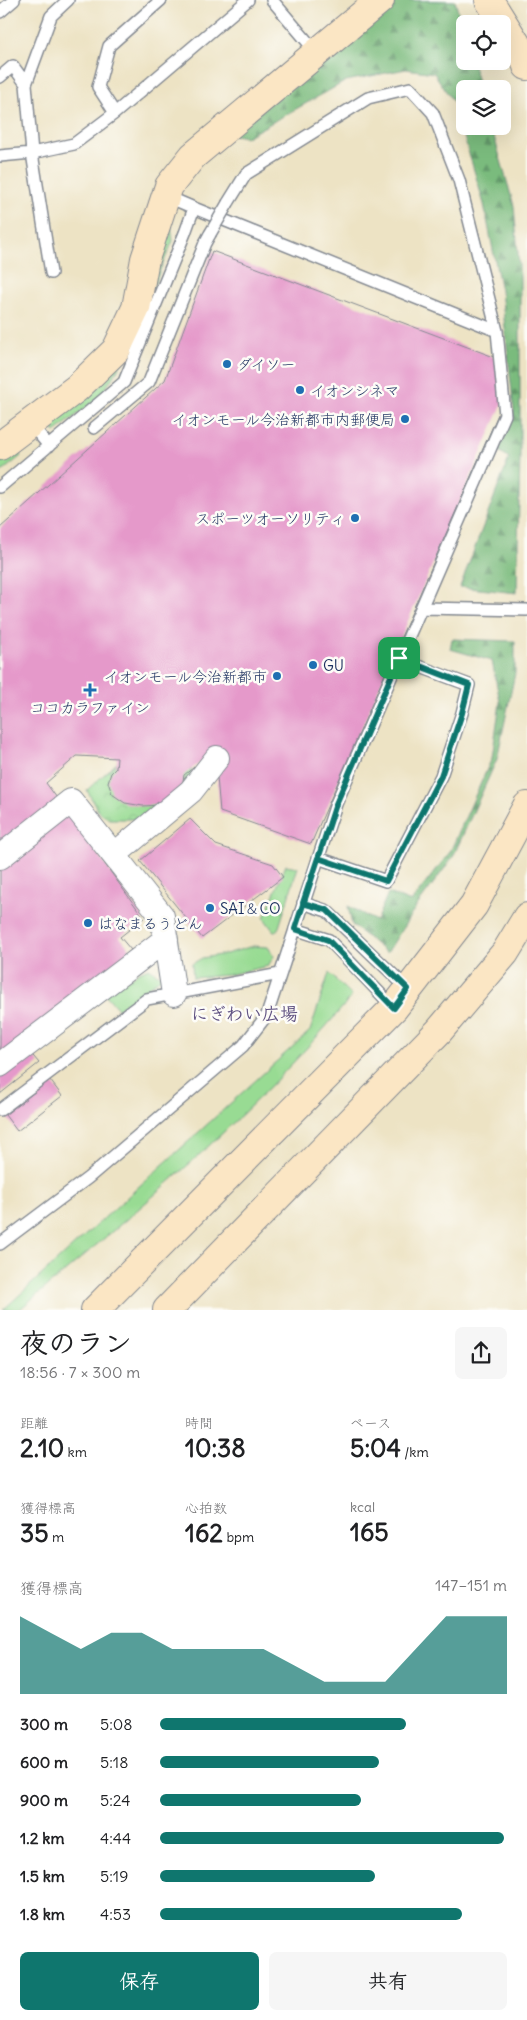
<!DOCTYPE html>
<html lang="ja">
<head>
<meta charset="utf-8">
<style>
  :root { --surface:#fff; --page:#f6f6f6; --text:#202124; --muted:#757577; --accent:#0f766e }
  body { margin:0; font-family:Delius,"Klee One",sans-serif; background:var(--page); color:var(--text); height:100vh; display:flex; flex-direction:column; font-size:19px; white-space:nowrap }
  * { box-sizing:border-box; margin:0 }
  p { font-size:16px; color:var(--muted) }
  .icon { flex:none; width:28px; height:28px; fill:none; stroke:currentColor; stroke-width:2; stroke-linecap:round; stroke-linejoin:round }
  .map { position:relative; height:1310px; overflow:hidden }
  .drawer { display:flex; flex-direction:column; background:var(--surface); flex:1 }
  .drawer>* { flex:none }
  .buttons { position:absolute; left:456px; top:15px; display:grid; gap:10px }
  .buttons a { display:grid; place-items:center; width:55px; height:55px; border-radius:8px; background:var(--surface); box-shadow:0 5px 20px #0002; font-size:25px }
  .pin { position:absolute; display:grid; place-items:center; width:42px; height:42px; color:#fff; margin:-21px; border-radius:10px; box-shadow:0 2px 8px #0006 }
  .round { display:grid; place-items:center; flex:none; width:52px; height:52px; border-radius:8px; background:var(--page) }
  .head { display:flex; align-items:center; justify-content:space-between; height:85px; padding:0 20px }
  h1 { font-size:28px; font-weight:700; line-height:38px }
  .metrics { display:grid; grid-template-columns:repeat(3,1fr); gap:8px; height:85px; padding:5px 20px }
  .metrics div { display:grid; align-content:center }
  .metrics b { font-size:25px; font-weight:700 }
  .metrics small { font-size:14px; font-weight:400 }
  .metrics p { font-size:14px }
  .chart { height:140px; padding:10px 20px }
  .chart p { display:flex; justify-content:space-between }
  .chart svg { width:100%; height:90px; margin-top:5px; fill:var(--accent); opacity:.7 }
  .cta { display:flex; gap:10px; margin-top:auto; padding:10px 20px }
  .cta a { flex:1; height:58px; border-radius:8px; background:var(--accent); color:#fff; font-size:20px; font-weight:700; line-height:58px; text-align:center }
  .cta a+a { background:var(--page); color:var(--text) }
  ul { padding:0 20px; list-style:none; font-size:16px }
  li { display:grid; grid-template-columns:80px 60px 1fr; align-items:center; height:38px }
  li i { height:12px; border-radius:6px; background:var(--accent) }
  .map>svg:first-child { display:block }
  .green { fill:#98db93; stroke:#5a8578 }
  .forest { fill:url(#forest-firs); stroke:#4a756e }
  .park { fill:url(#park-crowns); stroke:#5a8578 }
  .building { fill:#e599ca }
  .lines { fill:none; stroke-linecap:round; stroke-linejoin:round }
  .lane-casing { stroke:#848991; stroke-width:14 }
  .street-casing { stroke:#848991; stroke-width:26 }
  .secondary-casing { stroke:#848991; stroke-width:30 }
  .lane { stroke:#fff; stroke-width:11 }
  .street { stroke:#fff; stroke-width:24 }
  .secondary { stroke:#fbe6c4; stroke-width:28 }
  .lane-bridge-casing { stroke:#848991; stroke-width:14; stroke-linecap:butt }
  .lane-bridge { stroke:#fff; stroke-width:11 }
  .route-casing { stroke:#fff; stroke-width:10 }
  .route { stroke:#0f766e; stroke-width:6 }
  .poi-dot { fill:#1f6fb2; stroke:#fdfcf7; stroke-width:2 }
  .labels { text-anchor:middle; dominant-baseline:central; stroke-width:5; stroke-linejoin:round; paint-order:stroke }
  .poi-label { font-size:15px; fill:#1b2f5e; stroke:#fdfcf7; text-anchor:start }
  .quarter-label { font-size:18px; font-weight:bold; fill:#625484; stroke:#fdfcf7 }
</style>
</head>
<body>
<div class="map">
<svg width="527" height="1310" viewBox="0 0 527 1310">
  <defs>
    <pattern id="forest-firs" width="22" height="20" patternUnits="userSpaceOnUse" patternTransform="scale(1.25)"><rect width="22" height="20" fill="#7abb7d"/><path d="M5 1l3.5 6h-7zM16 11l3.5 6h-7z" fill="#63986a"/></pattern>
    <pattern id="park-crowns" width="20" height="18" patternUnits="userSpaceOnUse" patternTransform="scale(1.25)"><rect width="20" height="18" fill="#98db93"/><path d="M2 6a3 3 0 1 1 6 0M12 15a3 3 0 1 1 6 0" fill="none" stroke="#82bc81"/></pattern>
  </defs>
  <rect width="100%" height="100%" fill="#fdfcf7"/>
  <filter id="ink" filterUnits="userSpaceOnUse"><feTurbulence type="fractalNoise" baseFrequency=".02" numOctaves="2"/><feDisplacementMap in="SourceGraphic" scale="10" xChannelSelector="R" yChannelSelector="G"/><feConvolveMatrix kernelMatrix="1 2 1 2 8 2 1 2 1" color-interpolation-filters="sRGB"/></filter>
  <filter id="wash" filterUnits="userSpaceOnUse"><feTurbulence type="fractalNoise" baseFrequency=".0096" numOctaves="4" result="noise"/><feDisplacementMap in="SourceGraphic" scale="20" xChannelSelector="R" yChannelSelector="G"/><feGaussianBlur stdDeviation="1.12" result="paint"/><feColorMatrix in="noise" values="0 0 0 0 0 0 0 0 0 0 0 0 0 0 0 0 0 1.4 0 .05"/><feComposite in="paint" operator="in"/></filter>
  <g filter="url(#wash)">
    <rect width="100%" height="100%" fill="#ede3c4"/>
    <path class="green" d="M170,220l3,21 -13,29 -20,55 -17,36 -23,36 -45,35 -9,-11 40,-32z
      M13,445l8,11 -21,17v-18z
      M286,865l12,2 -19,60 -4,6 -11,-15z
      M253,946l15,1 6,9 -6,10 -40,9 -35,3 -1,-14 10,-6 24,-4z
      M149,968l13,9 -44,32 -13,-15 34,-22z
      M329,973l23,23c-98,119 -216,216 -333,314h-16l307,-279z"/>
    <path class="forest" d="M394,0l61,1 10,36v24h7l8,28h-15v37h26l23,80 6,71v179l-3,137 -57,-6 49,-129 -10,-7 15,-40 -13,-120 -17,-87 -30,-101 -20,-30 -28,-4 -60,12 -100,56 -18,-3z
      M452,639l63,2v32l-18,86 -44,98 -37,50 -29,46 -35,-28 -4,-19 28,15 12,-28 23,9 39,-50 42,-94 8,-56 -8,-41 -42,-12z"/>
    <path class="park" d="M129,752l63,8 -2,22 -53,37h-28l-11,-8 -11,-21z"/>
    <g id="blocks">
      <path class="building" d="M212,251l282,106 12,24 -4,24 -191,439 -91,-32 -3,-35 10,-25 -11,-2 -32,25 -2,12 -21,18 -18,1 -18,-3 -13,-9 -4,-12 3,-9 5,-5 1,-10 -40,-2 -31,27 98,135 -24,19 11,13 -131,107v-529l165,-148z
        M190,819l26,26 57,19 10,13 -81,61 -62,-77z
        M28,1050l11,13 -39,31v-21z
        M50,1080l12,16 -45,35 -12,-16z"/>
    </g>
  </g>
  <g filter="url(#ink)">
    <use href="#blocks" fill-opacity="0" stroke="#848991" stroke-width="1"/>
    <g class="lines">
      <defs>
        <path id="lane" d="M68,0l-17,16 -25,68 6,69 42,-9 41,-31 133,-113
          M272,0l45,53
          M0,12l14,-12
          M0,77l13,-11 13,18
          M115,113l-17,-26 11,-41 52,-46
          M0,156l32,-3 19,120
          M194,208l303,123
          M30,423l19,23
          M94,428l55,-46 56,-139 5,-9
          M0,487l124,-105 61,-149 9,-25 -28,-12
          M421,608l106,2
          M318,858l68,23 55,-105 21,-63 7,-28 -70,-26
          M303,903l24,8 81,78
          M295,929l34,11 65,68
          M0,1110l147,-111 133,-25
          M0,1244l88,-66 155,-132 24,-31 69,-211 169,-389 -8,-84 -38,-151 -26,-67 -23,-25 -42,10 -122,76 -18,29"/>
        <path id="street" d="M114,855l77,-64 26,-33
          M0,857l71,-56 91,115 12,78
          M0,1065l166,-126"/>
        <path id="secondary" d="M489,0l35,56 3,10
          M0,446l77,-58 39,-38 20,-42 9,-49 24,-73 24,-30 187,-156
          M95,1310l299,-302 80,-103 53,-99
          M167,1310l272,-279 66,-78 22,-36"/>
      </defs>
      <use href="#lane" class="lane-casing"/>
      <use href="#street" class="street-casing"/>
      <use href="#secondary" class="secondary-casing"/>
      <use href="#lane" class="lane"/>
      <use href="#street" class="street"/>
      <use href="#secondary" class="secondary"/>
      <defs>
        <path id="lane-bridge" d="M210,234l18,-31"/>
      </defs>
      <use href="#lane-bridge" class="lane-bridge-casing"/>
      <use href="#lane-bridge" class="lane-bridge"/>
    </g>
  </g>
  <g class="lines" filter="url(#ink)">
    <defs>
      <path id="route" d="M399,658l-63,146 -41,125 33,11 66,68 14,-19 -81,-79 -24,-7 15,-45 68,23 55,-105 21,-63 7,-28 -70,-27"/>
    </defs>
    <use href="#route" class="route-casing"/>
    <use href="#route" class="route"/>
  </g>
  <g class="poi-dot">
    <circle cx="227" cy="364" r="5"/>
    <circle cx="300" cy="390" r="5"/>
    <circle cx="405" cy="419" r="5"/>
    <circle cx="355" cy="518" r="5"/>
    <circle cx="313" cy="665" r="5"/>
    <circle cx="277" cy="676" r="5"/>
    <path d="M87.5 682.5h5v5h5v5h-5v5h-5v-5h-5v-5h5z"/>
    <circle cx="210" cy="908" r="5"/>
    <circle cx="88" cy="923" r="5"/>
  </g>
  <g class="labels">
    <g class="poi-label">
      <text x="237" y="364">ダイソー</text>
      <text x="310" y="390">イオンシネマ</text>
      <text x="395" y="419" text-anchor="end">イオンモール今治新都市内郵便局</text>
      <text x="345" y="518" text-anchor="end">スポーツオーソリティ</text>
      <text x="323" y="665">GU</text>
      <text x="267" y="676" text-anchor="end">イオンモール今治新都市</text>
      <text x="90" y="707" text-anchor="middle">ココカラファイン</text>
      <text x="220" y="908">SAI＆CO</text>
      <text x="98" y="923">はなまるうどん</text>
    </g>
    <g class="quarter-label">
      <text x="244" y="1013">にぎわい広場</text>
    </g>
  </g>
</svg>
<div class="buttons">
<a><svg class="icon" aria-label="locate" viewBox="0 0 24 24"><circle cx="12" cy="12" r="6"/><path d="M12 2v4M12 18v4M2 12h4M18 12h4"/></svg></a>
<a><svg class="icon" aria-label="layers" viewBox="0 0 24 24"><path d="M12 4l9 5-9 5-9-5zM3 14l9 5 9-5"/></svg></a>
</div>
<div class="pin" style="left:399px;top:658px;background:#1e9e55"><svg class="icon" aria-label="arrive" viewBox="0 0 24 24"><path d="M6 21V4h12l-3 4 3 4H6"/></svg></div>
</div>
<section class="drawer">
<div class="head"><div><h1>夜のラン</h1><p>18:56 · 7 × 300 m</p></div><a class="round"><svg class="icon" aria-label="share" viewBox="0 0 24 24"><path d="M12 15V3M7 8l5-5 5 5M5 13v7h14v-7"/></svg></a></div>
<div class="metrics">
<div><p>距離</p><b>2.10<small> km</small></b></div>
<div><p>時間</p><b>10:38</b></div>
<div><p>ペース</p><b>5:04<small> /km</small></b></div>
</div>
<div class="metrics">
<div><p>獲得標高</p><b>35<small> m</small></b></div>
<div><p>心拍数</p><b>162<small> bpm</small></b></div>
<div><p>kcal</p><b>165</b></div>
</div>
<div class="chart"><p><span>獲得標高</span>147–151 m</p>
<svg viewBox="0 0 160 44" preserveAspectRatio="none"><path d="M0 44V6L10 14L20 22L30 14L40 14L50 22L60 22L70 22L80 22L90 30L100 38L110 38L120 38L130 22L140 6L150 6L160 6V44z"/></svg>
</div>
<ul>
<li><b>300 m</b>5:08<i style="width:71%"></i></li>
<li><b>600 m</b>5:18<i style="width:63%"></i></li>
<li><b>900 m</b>5:24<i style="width:58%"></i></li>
<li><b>1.2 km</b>4:44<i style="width:99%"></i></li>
<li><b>1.5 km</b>5:19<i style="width:62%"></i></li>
<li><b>1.8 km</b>4:53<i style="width:87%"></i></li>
</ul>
<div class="cta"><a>保存</a><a>共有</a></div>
</section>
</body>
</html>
